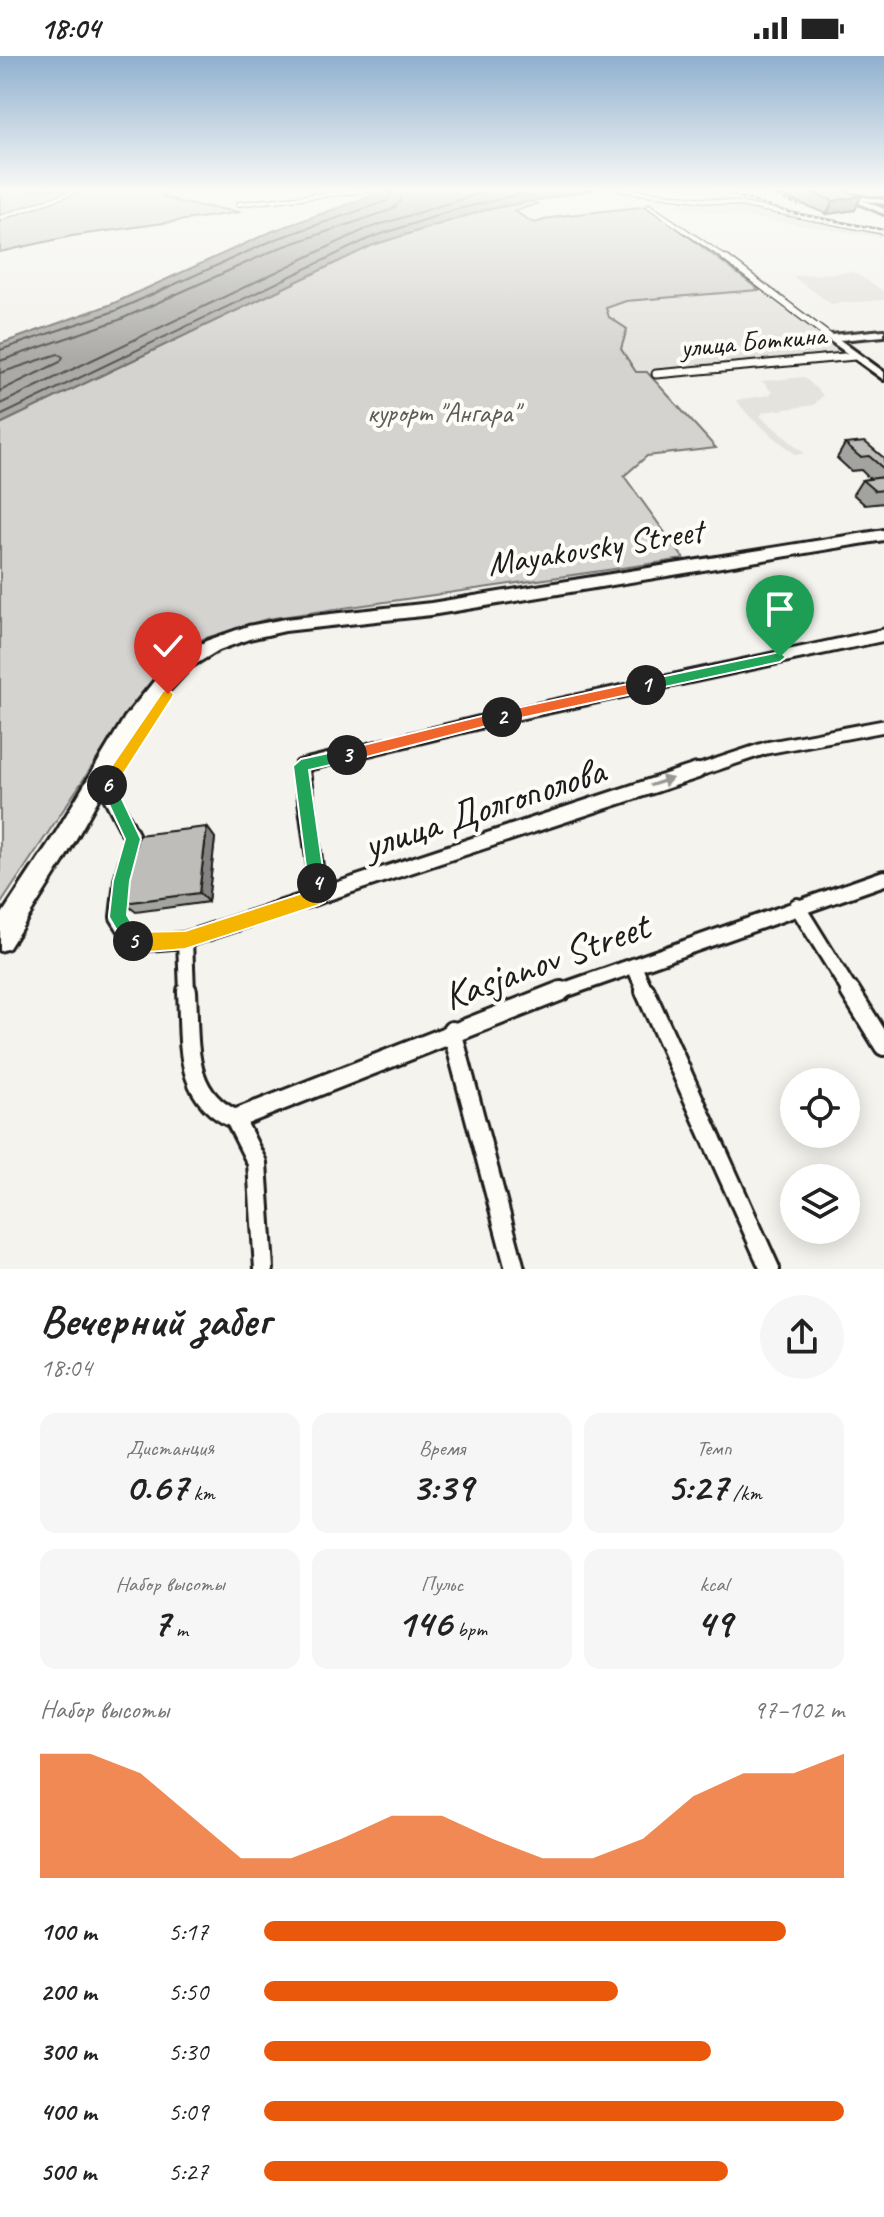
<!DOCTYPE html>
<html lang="ru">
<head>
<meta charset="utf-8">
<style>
  :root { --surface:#fff; --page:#f6f6f6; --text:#222; --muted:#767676; --accent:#ea580c }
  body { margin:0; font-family:Caveat,sans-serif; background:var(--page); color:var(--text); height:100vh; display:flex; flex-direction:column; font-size:30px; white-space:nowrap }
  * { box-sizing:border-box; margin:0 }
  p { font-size:26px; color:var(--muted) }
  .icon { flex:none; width:44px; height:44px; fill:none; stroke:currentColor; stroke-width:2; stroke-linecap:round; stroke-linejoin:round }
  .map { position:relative; height:1213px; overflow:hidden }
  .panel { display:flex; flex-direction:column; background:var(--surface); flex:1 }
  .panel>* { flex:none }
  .controls { position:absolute; left:780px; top:1012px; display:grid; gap:16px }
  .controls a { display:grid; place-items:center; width:80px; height:80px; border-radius:50%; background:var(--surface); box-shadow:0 4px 20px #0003; font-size:40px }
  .pin { position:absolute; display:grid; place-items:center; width:68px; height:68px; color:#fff; margin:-82px -34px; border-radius:50% 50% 50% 0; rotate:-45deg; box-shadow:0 0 8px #0007 }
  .pin .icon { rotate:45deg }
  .km { position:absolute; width:40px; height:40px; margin:-20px; border-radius:50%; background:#222; color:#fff; font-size:22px; line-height:40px; text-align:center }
  .round { display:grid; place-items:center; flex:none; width:84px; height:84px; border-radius:42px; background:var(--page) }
  .head { display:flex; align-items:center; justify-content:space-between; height:136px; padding:0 40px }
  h1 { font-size:44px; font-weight:800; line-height:60px }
  .stats { display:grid; grid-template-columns:repeat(3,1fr); gap:12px; height:136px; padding:8px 40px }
  .stats div { display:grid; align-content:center; border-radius:16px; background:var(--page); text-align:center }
  .stats b { font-size:40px; font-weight:800 }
  .stats small { font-size:22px; font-weight:400 }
  .stats p { font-size:22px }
  .chart { height:224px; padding:16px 40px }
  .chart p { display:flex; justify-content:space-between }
  .chart svg { width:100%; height:144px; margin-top:8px; fill:var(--accent); opacity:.7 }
  ul { padding:0 40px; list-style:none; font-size:26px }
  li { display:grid; grid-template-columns:128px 96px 1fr; align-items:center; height:60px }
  li i { height:20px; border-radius:10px; background:var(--accent) }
  .status { display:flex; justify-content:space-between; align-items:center; height:56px; padding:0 40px; background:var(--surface); direction:ltr }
  .status svg { height:22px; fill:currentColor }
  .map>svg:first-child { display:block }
  .built { fill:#e4e3de }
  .green { fill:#d4d3cf; stroke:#787876; stroke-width:2 }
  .water { fill:#abaaa6; stroke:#72716f; stroke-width:2 }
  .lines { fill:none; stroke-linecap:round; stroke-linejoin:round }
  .shore { stroke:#555553; stroke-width:2 }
  .street-far5-casing { stroke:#1c1c1c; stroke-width:6 }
  .street-far4-casing { stroke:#1c1c1c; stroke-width:9 }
  .street-far3-casing { stroke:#1c1c1c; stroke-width:11 }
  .street-far2-casing { stroke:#1c1c1c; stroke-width:17 }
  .street-far1-casing { stroke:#1c1c1c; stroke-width:20 }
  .street-casing { stroke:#1c1c1c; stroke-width:24 }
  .secondary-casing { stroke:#1c1c1c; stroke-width:6 }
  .primary-casing { stroke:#1c1c1c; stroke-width:6 }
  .street-far5 { stroke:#fdfcf7; stroke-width:4 }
  .street-far4 { stroke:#fdfcf7; stroke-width:6 }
  .street-far3 { stroke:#fdfcf7; stroke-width:7 }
  .street-far2 { stroke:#fdfcf7; stroke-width:11 }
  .street-far1 { stroke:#fdfcf7; stroke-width:14 }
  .street { stroke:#fdfcf7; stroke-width:18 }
  .secondary { fill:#fdfcf7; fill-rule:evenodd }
  .primary { fill:#fdfcf7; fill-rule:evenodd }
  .rail { stroke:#1c1c1c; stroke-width:2; stroke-dasharray:5 2; stroke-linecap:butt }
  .wall { fill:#a3a3a0; stroke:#1c1c1c; stroke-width:2 }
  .shaded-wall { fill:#858482; stroke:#1c1c1c; stroke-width:2 }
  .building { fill:#bebdba; stroke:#1c1c1c; stroke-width:2 }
  .oneway { fill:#989794 }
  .split-1 { fill:#22a559; stroke:#fff; stroke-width:2 }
  .split-2 { fill:#f0652b; stroke:#fff; stroke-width:2 }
  .split-3 { fill:#f0652b; stroke:#fff; stroke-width:2 }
  .split-4 { fill:#22a559; stroke:#fff; stroke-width:2 }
  .split-5 { fill:#f5b400; stroke:#fff; stroke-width:2 }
  .split-6 { fill:#22a559; stroke:#fff; stroke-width:2 }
  .split-7 { fill:#f5b400; stroke:#fff; stroke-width:2 }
  .labels { text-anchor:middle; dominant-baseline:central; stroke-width:8; stroke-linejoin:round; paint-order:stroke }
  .far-street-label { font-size:28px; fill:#1c1c1c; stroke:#fdfcf7 }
  .far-park-label { font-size:28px; fill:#5c5c5b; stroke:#fdfcf7 }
  .street-label { font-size:34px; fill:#1c1c1c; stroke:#fdfcf7 }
  .near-street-label { font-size:40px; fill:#1c1c1c; stroke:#fdfcf7 }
</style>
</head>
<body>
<div class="status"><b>18:04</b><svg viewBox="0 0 49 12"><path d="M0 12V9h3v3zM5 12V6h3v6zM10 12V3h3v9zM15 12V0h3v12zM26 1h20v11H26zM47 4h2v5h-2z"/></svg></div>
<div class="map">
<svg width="884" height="1213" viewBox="0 0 884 1213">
  <rect width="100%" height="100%" fill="#f4f3ee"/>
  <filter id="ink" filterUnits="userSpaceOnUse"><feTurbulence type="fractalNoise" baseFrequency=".0125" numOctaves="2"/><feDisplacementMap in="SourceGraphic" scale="16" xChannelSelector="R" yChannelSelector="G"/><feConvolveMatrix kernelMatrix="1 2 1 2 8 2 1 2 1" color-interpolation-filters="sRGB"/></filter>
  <g filter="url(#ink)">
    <path class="built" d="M682,144l60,6 140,27 -2,4 -204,-30z
      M853,216l31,19v9l-53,4 -39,-28z
      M759,234l86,63 -209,19 -15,-23 1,-8 -16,-33 20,-7z
      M804,321l19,18 -9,10 -50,7 -4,4 44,37 -8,2 -46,-38 -14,-17 34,-5 2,-3 -10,-11z"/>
    <path class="green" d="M0,133h161l2,7 19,7 59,9 -169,24 -72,16z
      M530,144l7,4 -23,7 20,12 25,-7 90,-10 110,84 -133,11 -20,7 3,9 18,12 -6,20 15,23h11l69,76 -69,8 -23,20 60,83 -417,60 -64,20 -33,21 -37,45 -133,200v-481l373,-179 83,-28z"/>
    <path class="water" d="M404,133h192l-111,21 -112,35 -373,179v-80l112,-40 161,-73 101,-36z"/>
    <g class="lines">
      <path class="shore" d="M0,294l115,-39 161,-72 111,-38 6,-12
        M0,305l119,-41 160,-72 112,-38 9,-8 3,-13
        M0,317l58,-19 5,3 -3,5 -60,29
        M0,348l366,-175 128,-40
        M0,360l370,-178 84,-28 87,-21"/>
      <defs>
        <path id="street-far5" d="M622,134l116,14 146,28
          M238,148l141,-15
          M649,150l79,54
          M0,162l81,-29"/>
        <path id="street-far4" d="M725,202l106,80"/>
        <path id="street-far3" d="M656,318l199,-18"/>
        <path id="street-far2" d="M302,717l-1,-7 201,-49 382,-82
          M691,717l75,-25 118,-22"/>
        <path id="street-far1" d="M302,715l17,125
          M106,731l27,52 -11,42 -4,36 17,27 50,-4 512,-169
          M797,850l54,87
          M185,884l2,53
          M634,910l12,27
          M556,937l328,-115"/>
        <path id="street" d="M187,935c3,50 -5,105 48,128l22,44 7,106
          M645,935l125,278
          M850,935l34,55
          M452,975l63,238
          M235,1063l326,-128"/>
        <path id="secondary" d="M838,137l46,7v4l-44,-8z"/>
        <path id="primary" d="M826,133h10l48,20v5z
          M884,274v6l-44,4 44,32v8l-58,-42 5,-3z
          M884,474v10l-453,75 -146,16 -36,8 -30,11 -28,17 -36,39 -31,47 -61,109 -54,86 -9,3v-34l55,-83 70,-117 34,-42 20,-18 27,-16 42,-15 37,-7 146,-16z"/>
      </defs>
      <use href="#street-far5" class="street-far5-casing"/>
      <use href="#street-far4" class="street-far4-casing"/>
      <use href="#street-far3" class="street-far3-casing"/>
      <use href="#street-far2" class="street-far2-casing"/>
      <use href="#street-far1" class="street-far1-casing"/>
      <use href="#street" class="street-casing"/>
      <use href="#secondary" class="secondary-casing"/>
      <use href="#primary" class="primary-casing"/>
      <use href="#street-far5" class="street-far5"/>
      <use href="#street-far4" class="street-far4"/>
      <use href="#street-far3" class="street-far3"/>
      <use href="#street-far2" class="street-far2"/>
      <use href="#street-far1" class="street-far1"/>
      <use href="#street" class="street"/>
      <use href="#secondary" class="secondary"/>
      <use href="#primary" class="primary"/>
      <path class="rail" d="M713,133l78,24 93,17
        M757,133l42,16"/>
    </g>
    <path class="wall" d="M765,133h76l20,7 -6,14 -28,4z
      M845,388l39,14v45l-19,2 -12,-11 9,-14 8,-1 -9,-9 -10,1 -14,-13z
      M207,771l8,11 -7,64 -72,10 -12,-9z"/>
    <path class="shaded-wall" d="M861,140l-6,14 -28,4 6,-13z
      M207,771l8,11 -7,64 -9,-9z"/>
    <path class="building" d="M803,133h38l20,7 -28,5z
      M865,386l19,16v11l-15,-13 -9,1 -15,-13z
      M884,421v13l-9,1 -13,-11z
      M207,771l-8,66 -75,10 14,-68z"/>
    <defs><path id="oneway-solid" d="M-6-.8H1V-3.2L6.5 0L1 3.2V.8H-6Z" transform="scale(2)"/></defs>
    <use class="oneway" href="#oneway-solid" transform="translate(661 726) rotate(-18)"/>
  </g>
  <linearGradient id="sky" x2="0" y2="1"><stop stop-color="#8fb0ce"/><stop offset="0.44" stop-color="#fafaf7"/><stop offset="1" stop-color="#fafaf7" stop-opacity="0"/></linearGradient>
  <rect width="884" height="303" fill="url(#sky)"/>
  <path class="split-1" d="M780,596l6,5 -6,5 -134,29 -6,-6 6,-5z"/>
  <path class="split-2" d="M646,624l7,5 -7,6 -144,31 -7,-5 7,-6z"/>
  <path class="split-3" d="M502,655l7,6 -7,5 -155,40 -8,-7 8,-6z"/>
  <path class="split-4" d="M347,693l5,2v9l-43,10 16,113 -2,6 -6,3 -6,-3 -3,-6 -15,-117 8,-7z"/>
  <path class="split-5" d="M317,819l6,2 4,19 -2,6 -6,3 -134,44 -50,4 -6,-3 -5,-9 3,-6 6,-3 52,-1 124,-40 2,-14z"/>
  <path class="split-6" d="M107,722l6,2 28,59 -11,42 -3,34 15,26 -2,7 -7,2 -6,-2 -18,-31 4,-36 12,-42 -25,-54z"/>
  <path class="split-7" d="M168,633l6,5 -2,4 -59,92h-11v-10l61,-89z"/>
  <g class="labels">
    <g class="far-street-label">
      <text transform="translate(753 285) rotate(-5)">улица Боткина</text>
    </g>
    <g class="far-park-label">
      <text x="443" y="356">курорт "Ангара"</text>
    </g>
    <g class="street-label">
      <text transform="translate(595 491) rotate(-9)">Mayakovsky Street</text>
    </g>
    <g class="near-street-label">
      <text transform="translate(484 752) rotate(-18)">улица Долгополова</text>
      <text transform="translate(546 905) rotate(-20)">Kasjanov Street</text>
    </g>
  </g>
</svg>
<div class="controls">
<a><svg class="icon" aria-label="locate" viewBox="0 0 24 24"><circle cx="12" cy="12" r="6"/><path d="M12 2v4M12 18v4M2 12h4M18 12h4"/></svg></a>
<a><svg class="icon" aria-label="layers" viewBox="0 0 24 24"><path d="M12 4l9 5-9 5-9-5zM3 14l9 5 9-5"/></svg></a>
</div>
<div class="pin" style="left:780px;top:601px;background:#1e9e55"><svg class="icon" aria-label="arrive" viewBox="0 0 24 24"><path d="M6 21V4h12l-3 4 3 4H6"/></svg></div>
<div class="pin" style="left:168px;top:638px;background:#d93025"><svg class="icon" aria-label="check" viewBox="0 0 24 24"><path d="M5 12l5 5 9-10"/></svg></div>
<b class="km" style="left:646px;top:629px">1</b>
<b class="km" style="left:502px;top:661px">2</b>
<b class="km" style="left:347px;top:699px">3</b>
<b class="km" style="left:317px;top:827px">4</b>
<b class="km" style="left:133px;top:885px">5</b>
<b class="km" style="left:107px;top:729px">6</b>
</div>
<section class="panel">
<div class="head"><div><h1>Вечерний забег</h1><p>18:04</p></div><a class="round"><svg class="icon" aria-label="share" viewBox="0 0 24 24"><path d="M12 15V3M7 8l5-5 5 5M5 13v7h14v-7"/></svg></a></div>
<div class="stats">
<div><p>Дистанция</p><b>0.67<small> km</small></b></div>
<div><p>Время</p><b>3:39</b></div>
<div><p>Темп</p><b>5:27<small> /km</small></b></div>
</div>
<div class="stats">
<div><p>Набор высоты</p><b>7<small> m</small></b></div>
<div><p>Пульс</p><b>146<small> bpm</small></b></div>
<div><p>kcal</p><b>49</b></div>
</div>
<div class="chart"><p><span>Набор высоты</span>97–102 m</p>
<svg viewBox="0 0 160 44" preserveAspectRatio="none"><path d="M0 44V6L10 6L20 12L30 25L40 38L50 38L60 32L70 25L80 25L90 32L100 38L110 38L120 32L130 19L140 12L150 12L160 6V44z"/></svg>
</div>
<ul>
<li><b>100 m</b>5:17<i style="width:90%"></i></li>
<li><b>200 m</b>5:50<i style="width:61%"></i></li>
<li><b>300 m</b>5:30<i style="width:77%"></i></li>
<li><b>400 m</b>5:09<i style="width:100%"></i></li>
<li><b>500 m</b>5:27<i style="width:80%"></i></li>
</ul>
</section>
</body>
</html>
